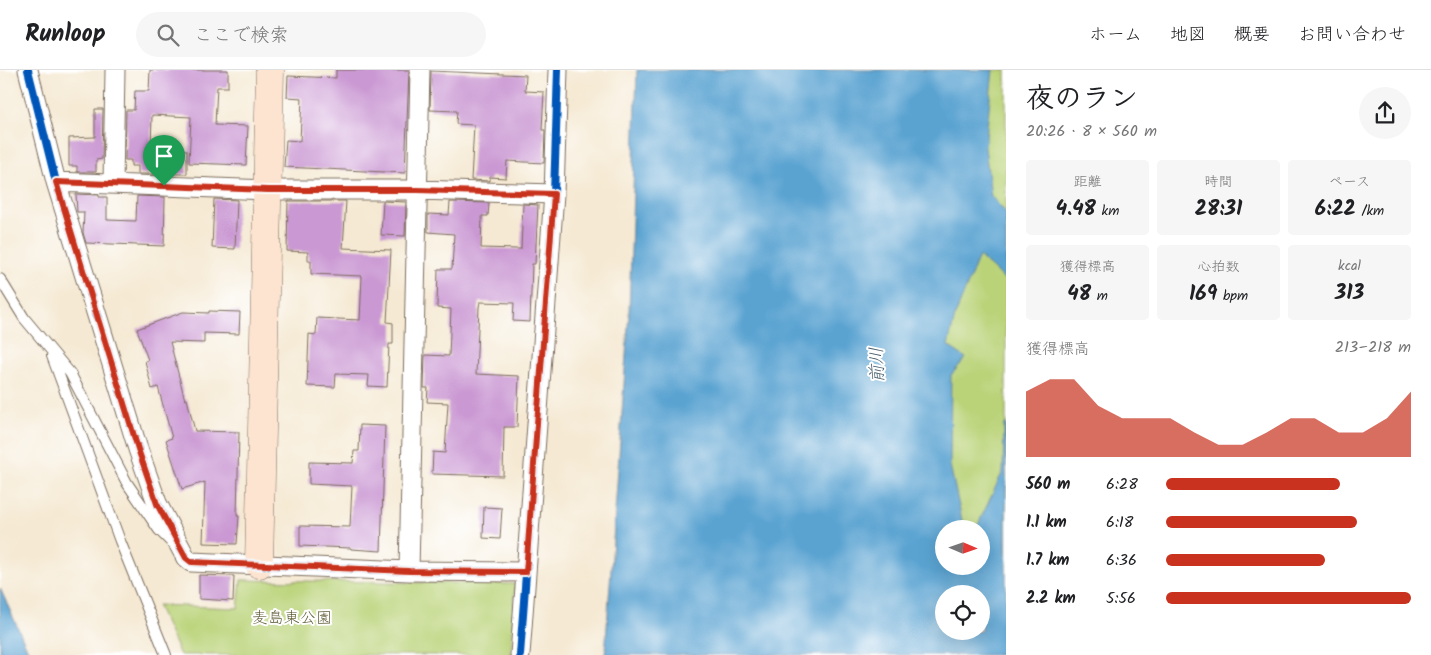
<!DOCTYPE html>
<html lang="ja">
<head>
<meta charset="utf-8">
<style>
  :root { --surface:#fff; --page:#f6f6f6; --text:#202124; --muted:#757577; --line:#e0e0e0; --accent:#c8321e }
  body { margin:0; font-family:Kalam,"Klee One",sans-serif; background:var(--page); color:var(--text); height:100vh; display:flex; flex-direction:column; font-size:19px; white-space:nowrap }
  * { box-sizing:border-box; margin:0 }
  p { font-size:16px; color:var(--muted) }
  .icon { flex:none; width:28px; height:28px; fill:none; stroke:currentColor; stroke-width:2; stroke-linecap:round; stroke-linejoin:round }
  .map { position:relative; flex:1; overflow:hidden }
  .drawer { display:flex; flex-direction:column; background:var(--surface); width:425px }
  .drawer>* { flex:none }
  .needle { width:32px; rotate:92deg }
  .fabs { position:absolute; left:935px; top:450px; display:grid; gap:10px }
  .fabs a { display:grid; place-items:center; width:55px; height:55px; border-radius:50%; background:var(--surface); box-shadow:0 5px 20px #0002; font-size:25px }
  .pin { position:absolute; display:grid; place-items:center; width:42px; height:42px; color:#fff; margin:-51px -21px; border-radius:50% 50% 50% 0; rotate:-45deg; box-shadow:0 0 5px #0007 }
  .pin .icon { rotate:45deg }
  .round { display:grid; place-items:center; flex:none; width:52px; height:52px; border-radius:26px; background:var(--page) }
  .summary { display:flex; align-items:center; justify-content:space-between; height:85px; padding:0 20px }
  h1 { font-size:28px; font-weight:800; line-height:38px }
  .figures { display:grid; grid-template-columns:repeat(3,1fr); gap:8px; height:85px; padding:5px 20px }
  .figures div { display:grid; align-content:center; border-radius:5px; background:var(--page); text-align:center }
  .figures b { font-size:21px; font-weight:800 }
  .figures small { font-size:14px; font-weight:400 }
  .figures p { font-size:14px }
  .chart { height:140px; padding:10px 20px }
  .chart p { display:flex; justify-content:space-between }
  .chart svg { width:100%; height:90px; margin-top:5px; fill:var(--accent); opacity:.7 }
  ul { padding:0 20px; list-style:none; font-size:16px }
  li { display:grid; grid-template-columns:80px 60px 1fr; align-items:center; height:38px }
  li i { height:12px; border-radius:6px; background:var(--accent) }
  header { display:flex; align-items:center; gap:30px; box-sizing:border-box; height:70px; padding:0 25px; background:var(--surface); border-bottom:1px solid var(--line) }
  header strong { font-size:24px }
  nav { display:flex; gap:28px; margin-inline-start:auto; font-size:18px }
  .search { width:350px; height:45px; background:var(--page); display:flex; align-items:center; gap:12px; box-sizing:border-box; padding:0 18px; border-radius:28px; color:var(--muted); font-size:19px }
  main { display:flex; flex:1; min-height:0 }
  .map>svg:first-child { display:block }
  .green { fill:#bad378; stroke:#7a7e4b; fill-rule:evenodd }
  .water { fill:#5aa3d1; stroke:#4a6678; fill-rule:evenodd }
  .building { fill:#ca98d3 }
  .lines { fill:none; stroke-linecap:round; stroke-linejoin:round }
  .lane-casing { stroke:#7c6d5d; stroke-width:12 }
  .street-casing { stroke:#7c6d5d; stroke-width:21 }
  .secondary-casing { stroke:#7c6d5d; stroke-width:29 }
  .lane { stroke:#fff; stroke-width:10 }
  .street { stroke:#fff; stroke-width:19 }
  .secondary { stroke:#fde4d1; stroke-width:28 }
  .cycleway-casing { stroke:#fff; stroke-width:11 }
  .cycleway { stroke:#0057b8; stroke-width:8 }
  .route-casing { stroke:#fff; stroke-width:10 }
  .route { stroke:#c8321e; stroke-width:6 }
  .labels { text-anchor:middle; dominant-baseline:central; stroke-width:4; stroke-linejoin:round; paint-order:stroke }
  .park-label { font-size:16px; fill:#615d39; stroke:#fff }
  .water-label { font-size:18px; font-style:italic; fill:#49606f; stroke:#fff }
</style>
</head>
<body>
<header>
<strong>Runloop</strong>
<div class="search"><svg class="icon" aria-label="search" viewBox="0 0 24 24"><circle cx="10" cy="10" r="6"/><path d="M15 15l6 6"/></svg>ここで検索</div>
<nav><a>ホーム</a><a>地図</a><a>概要</a><a>お問い合わせ</a></nav>
</header>
<main>
<div class="map">
<svg width="1006" height="585" viewBox="0 0 1006 585">
  <rect width="100%" height="100%" fill="#fff"/>
  <filter id="ink" filterUnits="userSpaceOnUse"><feTurbulence type="fractalNoise" baseFrequency=".02" numOctaves="2"/><feDisplacementMap in="SourceGraphic" scale="10" xChannelSelector="R" yChannelSelector="G"/><feConvolveMatrix kernelMatrix="1 2 1 2 8 2 1 2 1" color-interpolation-filters="sRGB"/></filter>
  <filter id="wash" filterUnits="userSpaceOnUse"><feTurbulence type="fractalNoise" baseFrequency=".0096" numOctaves="4" result="noise"/><feDisplacementMap in="SourceGraphic" scale="20" xChannelSelector="R" yChannelSelector="G"/><feGaussianBlur stdDeviation="1.12" result="paint"/><feColorMatrix in="noise" values="0 0 0 0 0 0 0 0 0 0 0 0 0 0 0 0 0 1.4 0 .05"/><feComposite in="paint" operator="in"/></filter>
  <g filter="url(#wash)">
    <rect width="100%" height="100%" fill="#f5e9d3"/>
    <path class="green" d="M956,0h50v490l-25,34h-37v37l-11,24zM944,459h37v37h-37z
      M241,510l274,4 -4,71h-331l-23,-50 81,3z"/>
    <path class="water" d="M637,0h356l-8,77 6,49 15,17v68l-27,-25 -24,60 -7,30 18,12 -15,17 -1,90 14,64h-20v37h37v-37h-5l27,-58 1,-46 2,-2v232h-401l24,-343zM944,524h37v37h-37z
      M0,518l30,67h-30z"/>
    <g id="blocks">
      <path class="building" d="M150,0h78v17h-11l-2,38 33,1 -2,39 -57,-2 2,-46 -39,-2 -1,33 36,2v24h-49v-8h-7v-6h-6l1,-50h8l1,-19h14z
        M336,0h73l-4,103 -121,-6 2,-27 14,1 2,-43 -15,-1 1,-21 48,2z
        M431,1l95,4 -1,16 19,1 -2,38h3l-1,33 -37,-2 -1,17 -16,-1v4l-19,-1 3,-55 -18,-1 1,-13 -27,-1z
        M95,39h8l-1,50 -6,1v12h-19v-6h-8v-28l26,-1z
        M76,124l23,1v2h8v23l29,1 1,-25 28,1 -1,49 -78,-3 -3,-10 1,-21h-7z
        M214,129l23,1 -2,49 -23,-1z
        M288,131h58l-3,47 48,2 -4,72 6,1v21h-4l-2,43 -19,-1 1,-11 -33,-1 -1,13 -28,-1 2,-52 7,1 1,-17 43,2 2,-44 -51,-2v-13h-3v-9l-21,-1z
        M383,131l23,1 -1,34 -24,-1z
        M450,132l39,1 -1,13h-6l-1,32 36,1h4l2,-45 15,1 -3,59h-3l-2,58 -17,-1 1,-18 -34,-1 -1,5 -3,67 43,2 -2,51h-13l-1,49 -71,-2 1,-22 12,1 3,-50 -21,-1 1,-14h-4l1,-33 24,1 2,-47 -14,-1 1,-39h14l2,-35 -26,-2v-18l21,1z
        M209,241l31,1 -1,22 -35,-1v10l-34,-1 15,58 2,-1 8,32 44,1 -2,84h2l-2,28 -34,-1 2,-61 -23,7 -16,-49 6,-2 -14,-51 -6,2 -7,-28 3,-1 -11,-31 46,-17 26,1z
        M360,355l25,1 -4,125 -30,-2v-1l-51,-2v-20l50,1 2,-41 -43,-2v-22l44,1 1,-12h5z
        M484,437l18,1 -2,31 -17,-1z
        M199,505l35,1 -1,25 -34,-2z"/>
    </g>
  </g>
  <g filter="url(#ink)">
    <use href="#blocks" fill-opacity="0" stroke="#7c6d5d" stroke-width="1"/>
    <g class="lines">
      <defs>
        <path id="lane" d="M0,209l24,39 46,55 57,110 32,47 12,12
          M52,286l68,185 46,114"/>
        <path id="street" d="M28,0l28,112 82,267 19,54 29,55 5,4 218,9 117,1
          M56,112l212,8h150l136,4
          M113,114l2,-114
          M409,501l11,-501
          M520,585l34,-461 4,-124"/>
        <path id="secondary" d="M259,494l11,-494"/>
      </defs>
      <use href="#lane" class="lane-casing"/>
      <use href="#street" class="street-casing"/>
      <use href="#secondary" class="secondary-casing"/>
      <use href="#lane" class="lane"/>
      <use href="#street" class="street"/>
      <use href="#secondary" class="secondary"/>
      <defs>
        <path id="cycleway" d="M28,0l28,112 82,267 19,54 29,55 5,4 218,9 117,1
          M520,585l34,-461 4,-124"/>
      </defs>
      <use href="#cycleway" class="cycleway-casing"/>
      <use href="#cycleway" class="cycleway"/>
    </g>
  </g>
  <g class="lines" filter="url(#ink)">
    <defs>
      <path id="route" d="M56,112l212,8h150l136,4 -28,378 -117,-1 -218,-9 -5,-4 -29,-54 -19,-55z"/>
    </defs>
    <use href="#route" class="route-casing"/>
    <use href="#route" class="route"/>
  </g>
  <g class="labels">
    <g class="park-label">
      <text x="292" y="548">麦島東公園</text>
    </g>
    <g class="water-label">
      <text transform="translate(878 295) rotate(-92)">前川</text>
    </g>
  </g>
</svg>
<div class="fabs">
<a><svg class="needle" viewBox="-14 -14 28 28"><path d="M0-13l5 13h-10z" fill="#e53935"/><path d="M0 13l5-13h-10z" fill="#757577"/></svg></a>
<a><svg class="icon" aria-label="locate" viewBox="0 0 24 24"><circle cx="12" cy="12" r="6"/><path d="M12 2v4M12 18v4M2 12h4M18 12h4"/></svg></a>
</div>
<div class="pin" style="left:164px;top:116px;background:#1e9e55"><svg class="icon" aria-label="arrive" viewBox="0 0 24 24"><path d="M6 21V4h12l-3 4 3 4H6"/></svg></div>
</div>
<section class="drawer">
<div class="summary"><div><h1>夜のラン</h1><p>20:26 · 8 × 560 m</p></div><a class="round"><svg class="icon" aria-label="share" viewBox="0 0 24 24"><path d="M12 15V3M7 8l5-5 5 5M5 13v7h14v-7"/></svg></a></div>
<div class="figures">
<div><p>距離</p><b>4.48<small> km</small></b></div>
<div><p>時間</p><b>28:31</b></div>
<div><p>ペース</p><b>6:22<small> /km</small></b></div>
</div>
<div class="figures">
<div><p>獲得標高</p><b>48<small> m</small></b></div>
<div><p>心拍数</p><b>169<small> bpm</small></b></div>
<div><p>kcal</p><b>313</b></div>
</div>
<div class="chart"><p><span>獲得標高</span>213–218 m</p>
<svg viewBox="0 0 160 44" preserveAspectRatio="none"><path d="M0 44V12L10 6L20 6L30 19L40 25L50 25L60 25L70 32L80 38L90 38L100 32L110 25L120 25L130 32L140 32L150 25L160 12V44z"/></svg>
</div>
<ul>
<li><b>560 m</b>6:28<i style="width:71%"></i></li>
<li><b>1.1 km</b>6:18<i style="width:78%"></i></li>
<li><b>1.7 km</b>6:36<i style="width:65%"></i></li>
<li><b>2.2 km</b>5:56<i style="width:100%"></i></li>
</ul>
</section>
</main>
</body>
</html>
